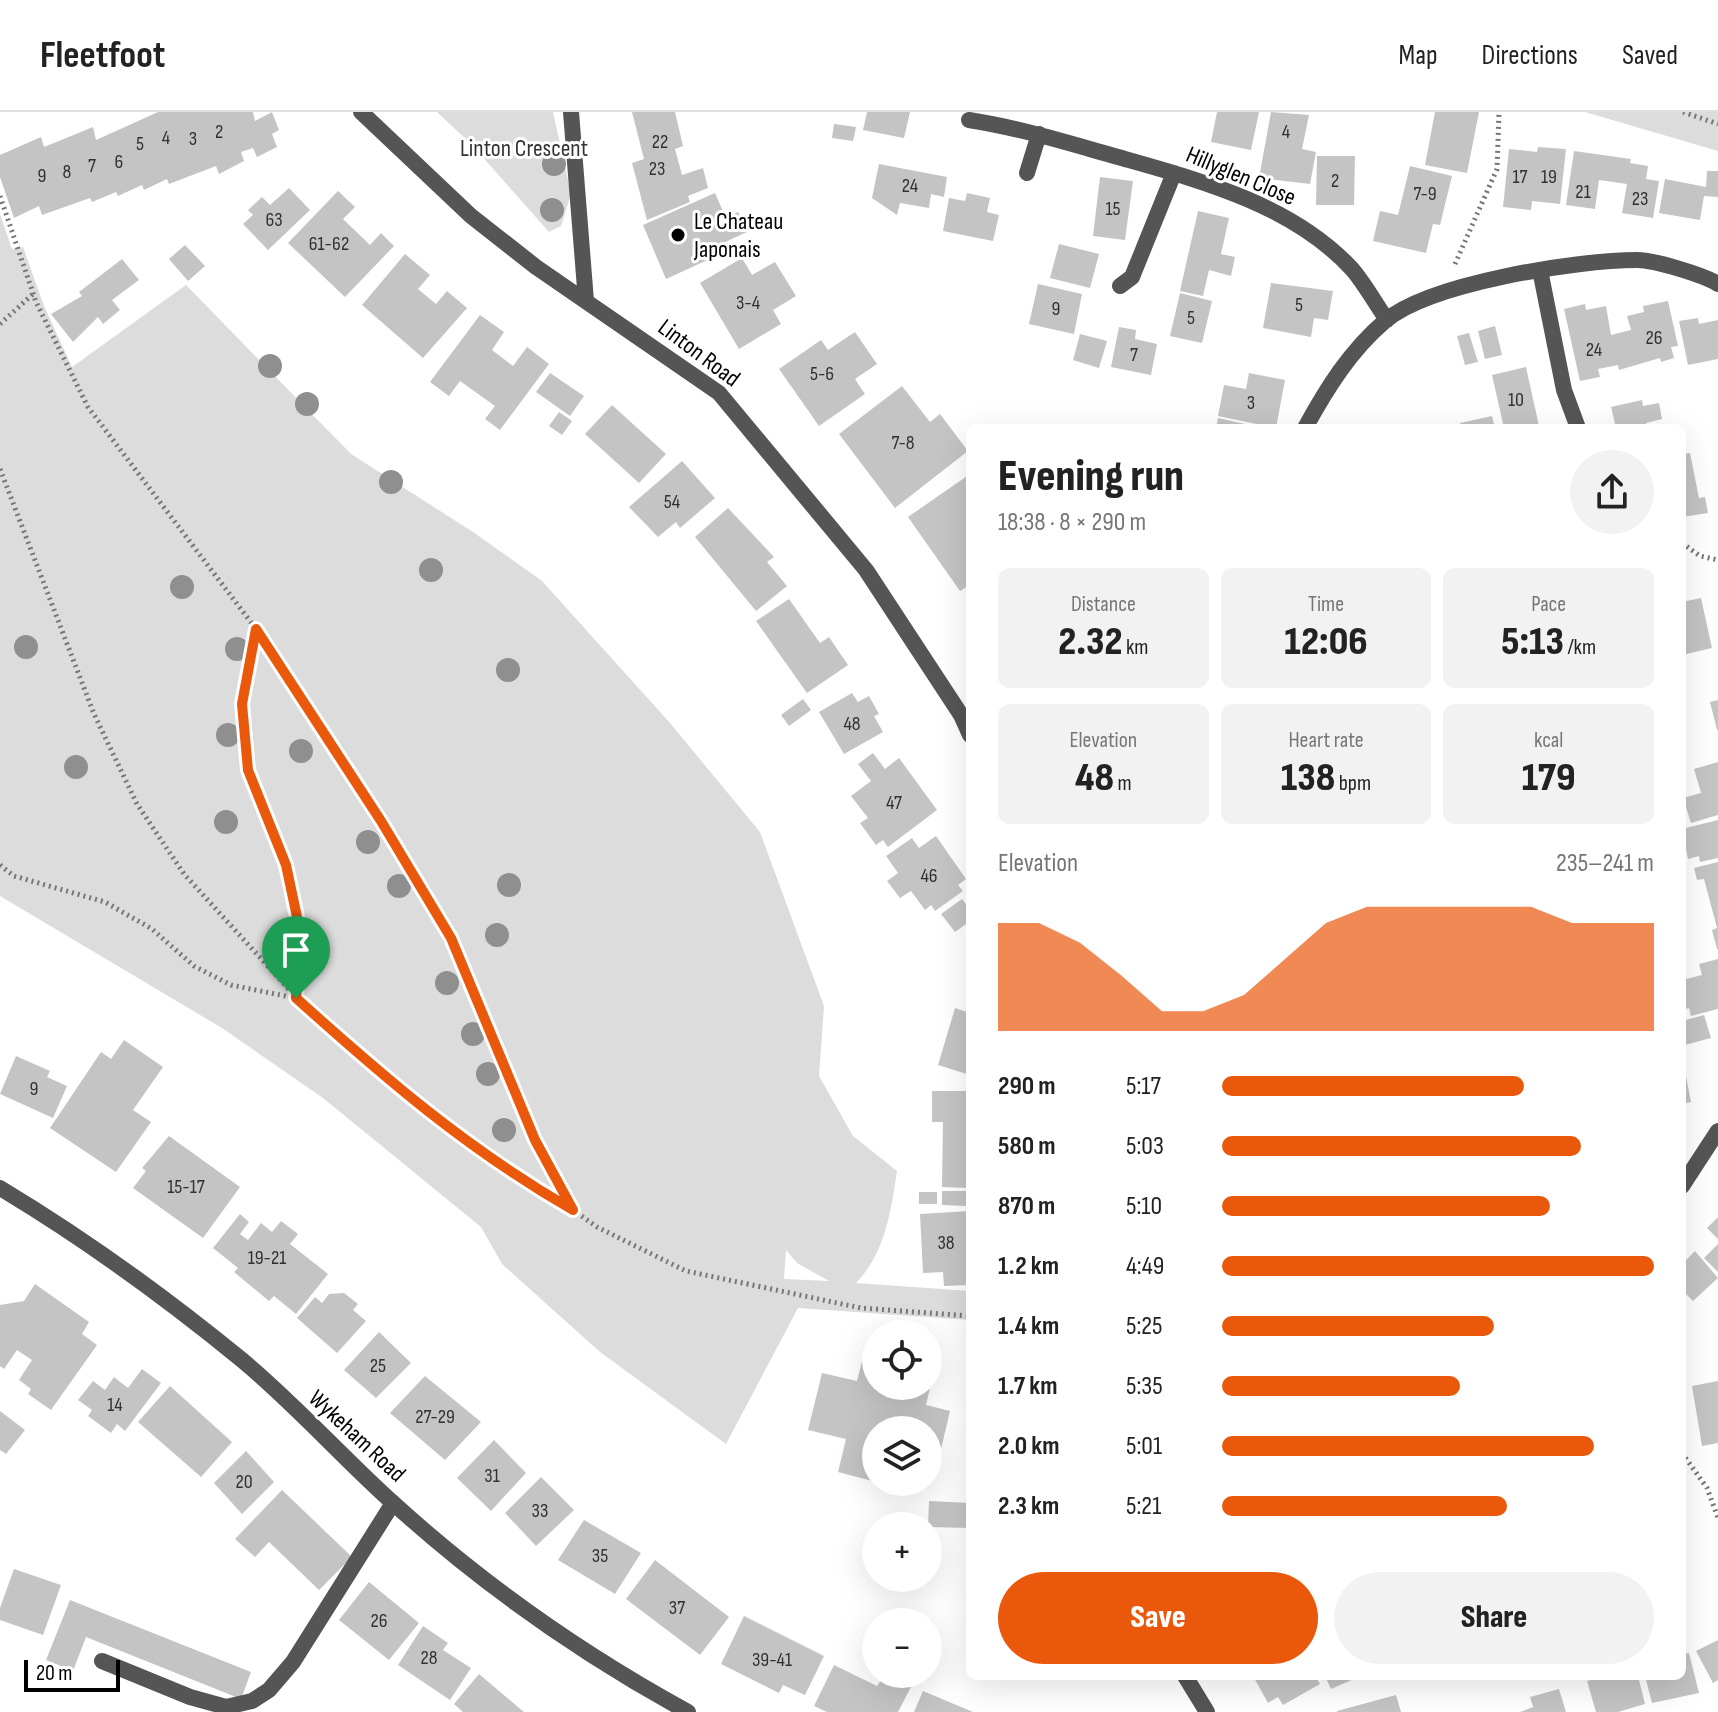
<!DOCTYPE html>
<html lang="en">
<head>
<meta charset="utf-8">
<style>
  :root { --surface:#fff; --page:#f2f2f2; --text:#222; --muted:#767676; --line:#e0e0e0; --accent:#ea580c }
  body { margin:0; font-family:"Sofia Sans Condensed",sans-serif; background:var(--page); color:var(--text); height:100vh; display:flex; flex-direction:column; font-size:30px; white-space:nowrap }
  * { box-sizing:border-box; margin:0 }
  p { font-size:26px; color:var(--muted) }
  .icon { flex:none; width:44px; height:44px; fill:none; stroke:currentColor; stroke-width:2; stroke-linecap:round; stroke-linejoin:round }
  .map { position:relative; flex:1; overflow:hidden }
  .panel { position:absolute; left:966px; top:312px; width:720px; height:1256px; display:flex; flex-direction:column; background:var(--surface); border-radius:12px; box-shadow:0 8px 32px #0002 }
  .panel>* { flex:none }
  .tools { position:absolute; left:862px; top:1208px; display:grid; gap:16px }
  .tools a { display:grid; place-items:center; width:80px; height:80px; border-radius:50%; background:var(--surface); box-shadow:0 8px 32px #0002; font-size:40px }
  .scale { position:absolute; left:24px; bottom:20px; width:96px; box-sizing:border-box; padding-left:8px; border:4px solid #000; border-top:0; font-size:22px; line-height:28px; white-space:nowrap; color:#000; -webkit-text-stroke:6px #fff; paint-order:stroke }
  .pin { position:absolute; display:grid; place-items:center; width:68px; height:68px; color:#fff; margin:-82px -34px; border-radius:50% 50% 50% 0; rotate:-45deg; box-shadow:0 0 8px #0007 }
  .pin .icon { rotate:45deg }
  .round { display:grid; place-items:center; flex:none; width:84px; height:84px; border-radius:42px; background:var(--page) }
  .headline { display:flex; align-items:center; justify-content:space-between; height:136px; padding:0 32px }
  h1 { font-size:44px; font-weight:800; line-height:60px }
  .metrics { display:grid; grid-template-columns:repeat(3,1fr); gap:12px; height:136px; padding:8px 32px }
  .metrics div { display:grid; align-content:center; border-radius:12px; background:var(--page); text-align:center }
  .metrics b { font-size:40px; font-weight:800 }
  .metrics small { font-size:22px; font-weight:400 }
  .metrics p { font-size:22px }
  .chart { height:224px; padding:16px 32px }
  .chart p { display:flex; justify-content:space-between }
  .chart svg { width:100%; height:144px; margin-top:8px; fill:var(--accent); opacity:.7 }
  .button { display:flex; gap:16px; margin-top:auto; padding:16px 32px }
  .button a { flex:1; height:92px; border-radius:48px; background:var(--accent); color:#fff; font-size:32px; font-weight:800; line-height:92px; text-align:center }
  .button a+a { background:var(--page); color:var(--text) }
  ul { padding:0 32px; list-style:none; font-size:26px }
  li { display:grid; grid-template-columns:128px 96px 1fr; align-items:center; height:60px }
  li i { height:20px; border-radius:10px; background:var(--accent) }
  header { display:flex; align-items:center; gap:48px; box-sizing:border-box; height:112px; padding:0 40px; background:var(--surface); border-bottom:2px solid var(--line) }
  header strong { font-size:38px }
  nav { display:flex; gap:44px; margin-inline-start:auto; font-size:28px }
  .map>svg:first-child { display:block }
  .green { fill:#dcdcdc; fill-rule:evenodd }
  .building { fill:#c4c4c4 }
  .lines { fill:none; stroke-linecap:round; stroke-linejoin:round }
  .path { stroke:#777; stroke-width:5; stroke-dasharray:2 4; stroke-linecap:butt }
  .lane { stroke:#555; stroke-width:16 }
  .street { stroke:#555; stroke-width:16 }
  .tree { fill:#8f8f8f }
  .route-casing { stroke:#fff; stroke-width:16 }
  .route { stroke:#ea580c; stroke-width:10 }
  .poi-dot { fill:#000; stroke:#fff; stroke-width:3 }
  .labels { text-anchor:middle; dominant-baseline:central; stroke-width:6; stroke-linejoin:round; paint-order:stroke }
  .number-label { font-size:20px; fill:#313131 }
  .park-label { font-size:24px; fill:#333; stroke:#fff }
  .street-label { font-size:24px; fill:#000; stroke:#fff }
  .poi-label { font-size:24px; fill:#000; stroke:#fff; text-anchor:start }
</style>
</head>
<body>
<header>
<strong>Fleetfoot</strong>
<nav><a>Map</a><a>Directions</a><a>Saved</a></nav>
</header>
<div class="map">
<svg width="1718" height="1600" viewBox="0 0 1718 1600">
  <rect width="100%" height="100%" fill="#fff"/>
  <path class="green" d="M437,0h116l18,82 -10,32 -12,6 -77,-87z
    M1585,0h133v39z
    M0,102l12,35 11,-2 21,59 28,61 114,-82 165,169 122,78 69,49 128,142 90,109 64,174 -5,70 34,60 44,35c-6,41 -12,82 -41,112l114,8v29l-172,-12 -72,136 -126,-92 -98,-88 -21,-37 -158,-129 -101,-70 -222,-132zM786,1138l11,13 32,18 -45,-2z"/>
  <path class="building" d="M158,0h95l2,9 17,-9 7,18 -7,4 5,13 -20,10 -4,-9 -12,4 3,9 -25,13 -3,-8 -47,18 -2,-5 -23,11 -2,-5 -24,11 -2,-4 -24,10 -2,-4 -48,17 -3,-9 -25,12 -14,-41v-22l41,-18 3,10 49,-20 3,13z
    M632,0h43l8,34 -8,3 7,26 21,-7 5,20 -20,8 2,6 -43,18 -15,-57 12,-4z
    M867,0h43l-6,26 -41,-8z
    M1217,0h42l-8,38 -40,-8z
    M1271,0l38,3 -7,34 14,3 -6,32 -51,-6z
    M1435,0h44l-12,61 -42,-8z
    M834,12l22,3 -3,14 -21,-3z
    M1538,35l28,2 -6,55 -28,-3 -1,9 -28,-3 6,-58 28,3z
    M1574,39l57,8 -1,4 18,3 -2,13 13,2 -6,37 -31,-5 5,-29 -28,-4 -4,29 -29,-4z
    M1317,44h38l-1,49h-38z
    M879,52l68,13 -3,20 -13,-3 -2,14 -29,-5 -3,12 -25,-17z
    M1410,54l42,10 -12,49 -7,-1 -7,29 -53,-12 7,-30 18,4z
    M1707,59h11v26l-14,-1 -4,24 -41,-7 6,-34 41,8z
    M1100,65l33,4 -8,59 -32,-4z
    M289,76l21,22 -42,40 -25,-26 10,-9 -5,-5 14,-13 8,8z
    M338,79l17,16 -12,12 27,26 11,-12 13,13 -49,51 -57,-54z
    M715,81l11,25 12,-6 9,20 -37,17 4,8 -48,22 -23,-54z
    M967,81l23,5 -3,14 12,3 -6,26 -50,-10 6,-33 16,3z
    M1198,99l31,7 -8,36 14,3 -4,19 -22,-6 -6,26 -23,-5z
    M1059,132l40,10 -9,34 -40,-10z
    M185,133l20,21 -17,15 -19,-22z
    M405,142l25,21 -12,14 18,15 11,-13 20,17 -44,50 -61,-53z
    M742,146l10,17 23,-13 21,34 -23,14 8,14 -42,25 -39,-66z
    M122,147l17,21 -27,20 8,10 -17,14 -5,-7 -25,25 -22,-28 31,-18 -3,-4z
    M1271,171l62,8 -5,29 -14,-2 -3,19 -48,-9z
    M1038,172l44,10 -8,40 -45,-10z
    M1180,181l32,8 -10,42 -32,-7z
    M1668,189l10,45 -7,1 3,11 -13,4 -1,-4 -41,12 -1,-5 -20,4 2,8 -20,4 -16,-72 21,-5 1,6 20,-4 5,29 20,-5 -4,-14 17,-4 -1,-6z
    M480,203l24,17 -12,18 21,16 14,-19 22,17 -49,66 -15,-11 10,-13 -35,-25 -11,15 -19,-14z
    M1698,206l1,6 19,-4v39l-30,6 -9,-44z
    M1495,214l7,29 -17,4 -7,-28z
    M1119,215l17,3 -1,9 22,5 -6,31 -40,-8z
    M855,220l22,32 -22,15 10,15 -46,32 -40,-57 42,-29 7,10z
    M1469,221l9,29 -13,3 -8,-29z
    M1080,222l27,7 -8,27 -26,-8z
    M1526,255l13,59 -35,2 -12,-53z
    M550,261l34,23 -14,20 -34,-24z
    M1249,261l36,7 -9,48 -58,-12 6,-31 22,4z
    M902,274l28,36 10,-8 28,37 -73,57 -56,-74z
    M1642,288l1,6 16,-3 3,16 -16,4 1,5h-31l-5,-21z
    M612,293l54,49 -27,29 -54,-49z
    M559,300l13,9 -10,14 -13,-9z
    M1492,304l3,12h-34l-1,-5z
    M1218,306l27,6 -1,4h-28z
    M1690,341l9,45 6,-1 3,16 -26,4v-63z
    M682,349l33,37 -35,30 -4,-6 -18,15 -29,-30z
    M970,362v111l-10,6 -52,-74z
    M728,396l46,49 -7,5 20,24 -31,25 -61,-74z
    M1701,486l11,50 -30,7v-53z
    M789,487l31,44 9,-6 19,28 -41,28 -51,-72z
    M852,581l6,9 11,-6 10,18 -5,2 9,16 -39,22 -25,-42z
    M803,587l8,11 -22,16 -8,-11z
    M1718,588v30h-1l-7,-28z
    M873,641l12,16 14,-11 38,52 -49,37 -5,-7 -7,5 -16,-22 8,-5 -17,-22 20,-15 -13,-17z
    M1718,650v53l-27,8 -8,-25 18,-5 -7,-24z
    M1718,708v38l-18,4 -1,-6 -11,3 -6,-30z
    M936,724l30,43 -8,6 5,6 -28,20 -4,-6 -6,5 -14,-19 -11,7 -13,-17 11,-8 -12,-17 26,-18 7,10z
    M1718,750v87h-1l-5,-19 5,-2 -13,-49 -7,1 -3,-12z
    M962,787l8,10v12l-15,11 -14,-18z
    M1718,847v50l-27,7 -2,-8 -7,2v-30l20,-5 -3,-11z
    M955,896l15,5v62l-32,-10z
    M1704,903l7,23 -26,7 -3,-24z
    M124,928l39,27 -30,43 18,12 -35,50 -66,-44 51,-76 10,7z
    M16,944l34,15 -3,6 20,9 -14,32 -53,-24z
    M1685,959l6,31 -9,2v-32z
    M932,979h38v97l-28,-1 1,-65h-11z
    M169,1024l71,51 -37,51 -70,-50 13,-17 -4,-3z
    M942,1079h25v15l-25,-1z
    M919,1080h18v12h-18z
    M970,1099v74l-26,1 -1,-14 -20,1 -3,-59z
    M240,1102l9,8 -9,12 8,6 13,-17 11,9 9,-11 17,13 -8,10 38,30 -32,40 -22,-18 -5,5 -35,-29 4,-4 -25,-20z
    M1718,1105v22l-11,-11z
    M1718,1132v28l-14,-14z
    M1695,1139l23,27 -25,23 -11,-11v-26z
    M35,1172l54,38 -7,12 15,11 -46,65 -23,-16 3,-5 -12,-9 13,-20 -15,-10 -13,19 -4,-3v-61l24,-4z
    M344,1181l14,11 -5,6 13,11 -29,32 -40,-35 18,-21 7,6 7,-9z
    M379,1220l32,31 -35,35 -32,-28z
    M865,1237l11,2v35h52v-22l7,2 -9,39 24,6 -9,38 -13,-3v-16h-52v52l-38,-10 8,-33 -38,-9 14,-57 35,8z
    M142,1257l19,14 -36,48 -8,-7 -6,9 -23,-17 4,-6 -14,-10 15,-19 12,9 9,-13 14,11z
    M425,1264l56,46 -36,38 -55,-47z
    M1718,1269v62l-16,3 -10,-60z
    M170,1274l62,56 -31,35 -63,-55z
    M0,1299l25,19 -19,24 -6,-4z
    M494,1328l32,33 -35,38 -34,-33z
    M246,1339l28,31 -32,32 -28,-31z
    M541,1365l33,33 -38,36 -31,-33z
    M282,1378l70,67 -33,33 -50,-48 -14,15 -20,-18z
    M929,1389l41,2v25l-42,-1z
    M584,1408l57,33 -26,41 -57,-34z
    M655,1448l74,57 -29,38 -74,-56z
    M14,1457l47,16 -18,50 -43,-15v-12z
    M369,1470l50,41 -30,37 -50,-40z
    M70,1488l181,72 -10,27 -155,-62 -13,34 -27,-11z
    M744,1504l80,40 -19,39 -22,-10 -4,8 -58,-29z
    M423,1514l25,17 -5,7 28,18 -21,32 -52,-35z
    M1718,1528v40l-5,3 -17,-32z
    M1689,1541l10,40 -47,10 -7,-27h37v-22z
    M834,1553l43,21 8,-12 26,13 -13,25h-71l-13,-6z
    M479,1562l45,38h-61l-9,-8z
    M1253,1564h62l5,8 -37,21 -5,-8 -10,6z
    M1325,1564h36l-30,13z
    M1605,1564h33l7,28 -27,8h-22l-9,-31z
    M1559,1577l7,23h-46l13,-5 -3,-10z
    M923,1579l50,21h-59z
    M1396,1583l5,17h-64v-1z"/>
  <g class="lines">
    <path class="path" d="M1683,0l35,12
      M0,84l36,106 52,105 168,222 125,192 70,117 84,202 38,70 24,17 89,44 175,37 109,8
      M1455,152l42,-95 2,-57
      M0,212l33,-30
      M0,357l94,245 43,90 47,70 112,123
      M1682,431l18,13 18,4
      M255,519l-13,73 6,66 38,95 14,66 -4,67 109,98 110,80 57,34
      M0,753l14,11 91,26 47,27 42,37 37,19 64,13
      M1682,1341l25,35 11,30"/>
    <path class="lane" d="M102,1549l88,36 36,10 26,-6 17,-11 24,-28 100,-159"/>
    <path class="street" d="M361,0l110,104 65,51 183,126 147,177 95,145 9,20
      M571,0l15,189
      M969,8c51,8 99,23 149,37 81,23 174,47 234,112 13,15 23,34 35,51
      M1027,61l12,-39
      M1540,158l24,120 14,38
      M1120,174l12,-9 42,-104
      M1305,316c22,-40 45,-77 80,-107 45,-38 192,-61 252,-61 17,0 67,15 81,24
      M1682,1074l36,-55
      M0,1076c85,51 165,109 242,172 53,44 99,96 150,142 89,81 190,152 296,210
      M1185,1564l22,36"/>
  </g>
  <g class="tree">
    <circle cx="554" cy="52" r="12"/>
    <circle cx="552" cy="98" r="12"/>
    <circle cx="270" cy="254" r="12"/>
    <circle cx="307" cy="292" r="12"/>
    <circle cx="391" cy="370" r="12"/>
    <circle cx="431" cy="458" r="12"/>
    <circle cx="182" cy="475" r="12"/>
    <circle cx="26" cy="535" r="12"/>
    <circle cx="237" cy="537" r="12"/>
    <circle cx="508" cy="558" r="12"/>
    <circle cx="228" cy="623" r="12"/>
    <circle cx="301" cy="639" r="12"/>
    <circle cx="76" cy="655" r="12"/>
    <circle cx="226" cy="710" r="12"/>
    <circle cx="368" cy="730" r="12"/>
    <circle cx="509" cy="773" r="12"/>
    <circle cx="399" cy="774" r="12"/>
    <circle cx="497" cy="823" r="12"/>
    <circle cx="447" cy="871" r="12"/>
    <circle cx="473" cy="922" r="12"/>
    <circle cx="488" cy="962" r="12"/>
    <circle cx="504" cy="1018" r="12"/>
  </g>
  <g class="lines">
    <defs>
      <path id="route" d="M256,517l125,192 70,117 84,202 38,70c-106,-61 -187,-131 -277,-212l4,-67 -14,-66 -38,-95 -6,-66z"/>
    </defs>
    <use href="#route" class="route-casing"/>
    <use href="#route" class="route"/>
  </g>
  <circle class="poi-dot" cx="678" cy="123" r="8"/>
  <g class="labels">
    <g class="number-label">
      <text x="219" y="20">2</text>
      <text x="1286" y="20">4</text>
      <text x="166" y="26">4</text>
      <text x="193" y="27">3</text>
      <text x="660" y="30">22</text>
      <text x="140" y="32">5</text>
      <text x="119" y="50">6</text>
      <text x="92" y="54">7</text>
      <text x="657" y="57">23</text>
      <text x="67" y="60">8</text>
      <text x="42" y="64">9</text>
      <text x="1520" y="65">17</text>
      <text x="1549" y="65">19</text>
      <text x="1335" y="69">2</text>
      <text x="910" y="74">24</text>
      <text x="1583" y="80">21</text>
      <text x="1425" y="82">7-9</text>
      <text x="1640" y="87">23</text>
      <text x="1113" y="97">15</text>
      <text x="274" y="108">63</text>
      <text x="329" y="132">61-62</text>
      <text x="748" y="191">3-4</text>
      <text x="1299" y="193">5</text>
      <text x="1056" y="197">9</text>
      <text x="1191" y="206">5</text>
      <text x="1654" y="226">26</text>
      <text x="1594" y="238">24</text>
      <text x="1134" y="243">7</text>
      <text x="822" y="262">5-6</text>
      <text x="1516" y="288">10</text>
      <text x="1251" y="291">3</text>
      <text x="903" y="331">7-8</text>
      <text x="672" y="390">54</text>
      <text x="852" y="612">48</text>
      <text x="894" y="691">47</text>
      <text x="929" y="764">46</text>
      <text x="34" y="977">9</text>
      <text x="186" y="1075">15-17</text>
      <text x="946" y="1131">38</text>
      <text x="267" y="1146">19-21</text>
      <text x="378" y="1254">25</text>
      <text x="115" y="1293">14</text>
      <text x="435" y="1305">27-29</text>
      <text x="492" y="1364">31</text>
      <text x="244" y="1370">20</text>
      <text x="540" y="1399">33</text>
      <text x="600" y="1444">35</text>
      <text x="677" y="1496">37</text>
      <text x="379" y="1509">26</text>
      <text x="429" y="1546">28</text>
      <text x="772" y="1548">39-41</text>
    </g>
    <g class="park-label">
      <text x="524" y="36">Linton Crescent</text>
    </g>
    <g class="street-label">
      <text transform="translate(1241 64) rotate(23)">Hillyglen Close</text>
      <text transform="translate(699 241) rotate(37)">Linton Road</text>
      <text transform="translate(357 1324) rotate(43)">Wykeham Road</text>
    </g>
    <g class="poi-label">
      <text x="694" y="109">Le Chateau<tspan x="694" dy="28">Japonais</tspan></text>
    </g>
  </g>
</svg>
<div class="tools">
<a><svg class="icon" aria-label="locate" viewBox="0 0 24 24"><circle cx="12" cy="12" r="6"/><path d="M12 2v4M12 18v4M2 12h4M18 12h4"/></svg></a>
<a><svg class="icon" aria-label="layers" viewBox="0 0 24 24"><path d="M12 4l9 5-9 5-9-5zM3 14l9 5 9-5"/></svg></a>
<a>+</a>
<a>−</a>
</div>
<div class="scale">20 m</div>
<div class="pin" style="left:296px;top:886px;background:#1e9e55"><svg class="icon" aria-label="arrive" viewBox="0 0 24 24"><path d="M6 21V4h12l-3 4 3 4H6"/></svg></div>
<section class="panel">
<div class="headline"><div><h1>Evening run</h1><p>18:38 · 8 × 290 m</p></div><a class="round"><svg class="icon" aria-label="share" viewBox="0 0 24 24"><path d="M12 15V3M7 8l5-5 5 5M5 13v7h14v-7"/></svg></a></div>
<div class="metrics">
<div><p>Distance</p><b>2.32<small> km</small></b></div>
<div><p>Time</p><b>12:06</b></div>
<div><p>Pace</p><b>5:13<small> /km</small></b></div>
</div>
<div class="metrics">
<div><p>Elevation</p><b>48<small> m</small></b></div>
<div><p>Heart rate</p><b>138<small> bpm</small></b></div>
<div><p>kcal</p><b>179</b></div>
</div>
<div class="chart"><p><span>Elevation</span>235–241 m</p>
<svg viewBox="0 0 160 44" preserveAspectRatio="none"><path d="M0 44V11L10 11L20 17L30 27L40 38L50 38L60 33L70 22L80 11L90 6L100 6L110 6L120 6L130 6L140 11L150 11L160 11V44z"/></svg>
</div>
<ul>
<li><b>290 m</b>5:17<i style="width:70%"></i></li>
<li><b>580 m</b>5:03<i style="width:83%"></i></li>
<li><b>870 m</b>5:10<i style="width:76%"></i></li>
<li><b>1.2 km</b>4:49<i style="width:100%"></i></li>
<li><b>1.4 km</b>5:25<i style="width:63%"></i></li>
<li><b>1.7 km</b>5:35<i style="width:55%"></i></li>
<li><b>2.0 km</b>5:01<i style="width:86%"></i></li>
<li><b>2.3 km</b>5:21<i style="width:66%"></i></li>
</ul>
<div class="button"><a>Save</a><a>Share</a></div>
</section>
</div>
</body>
</html>
